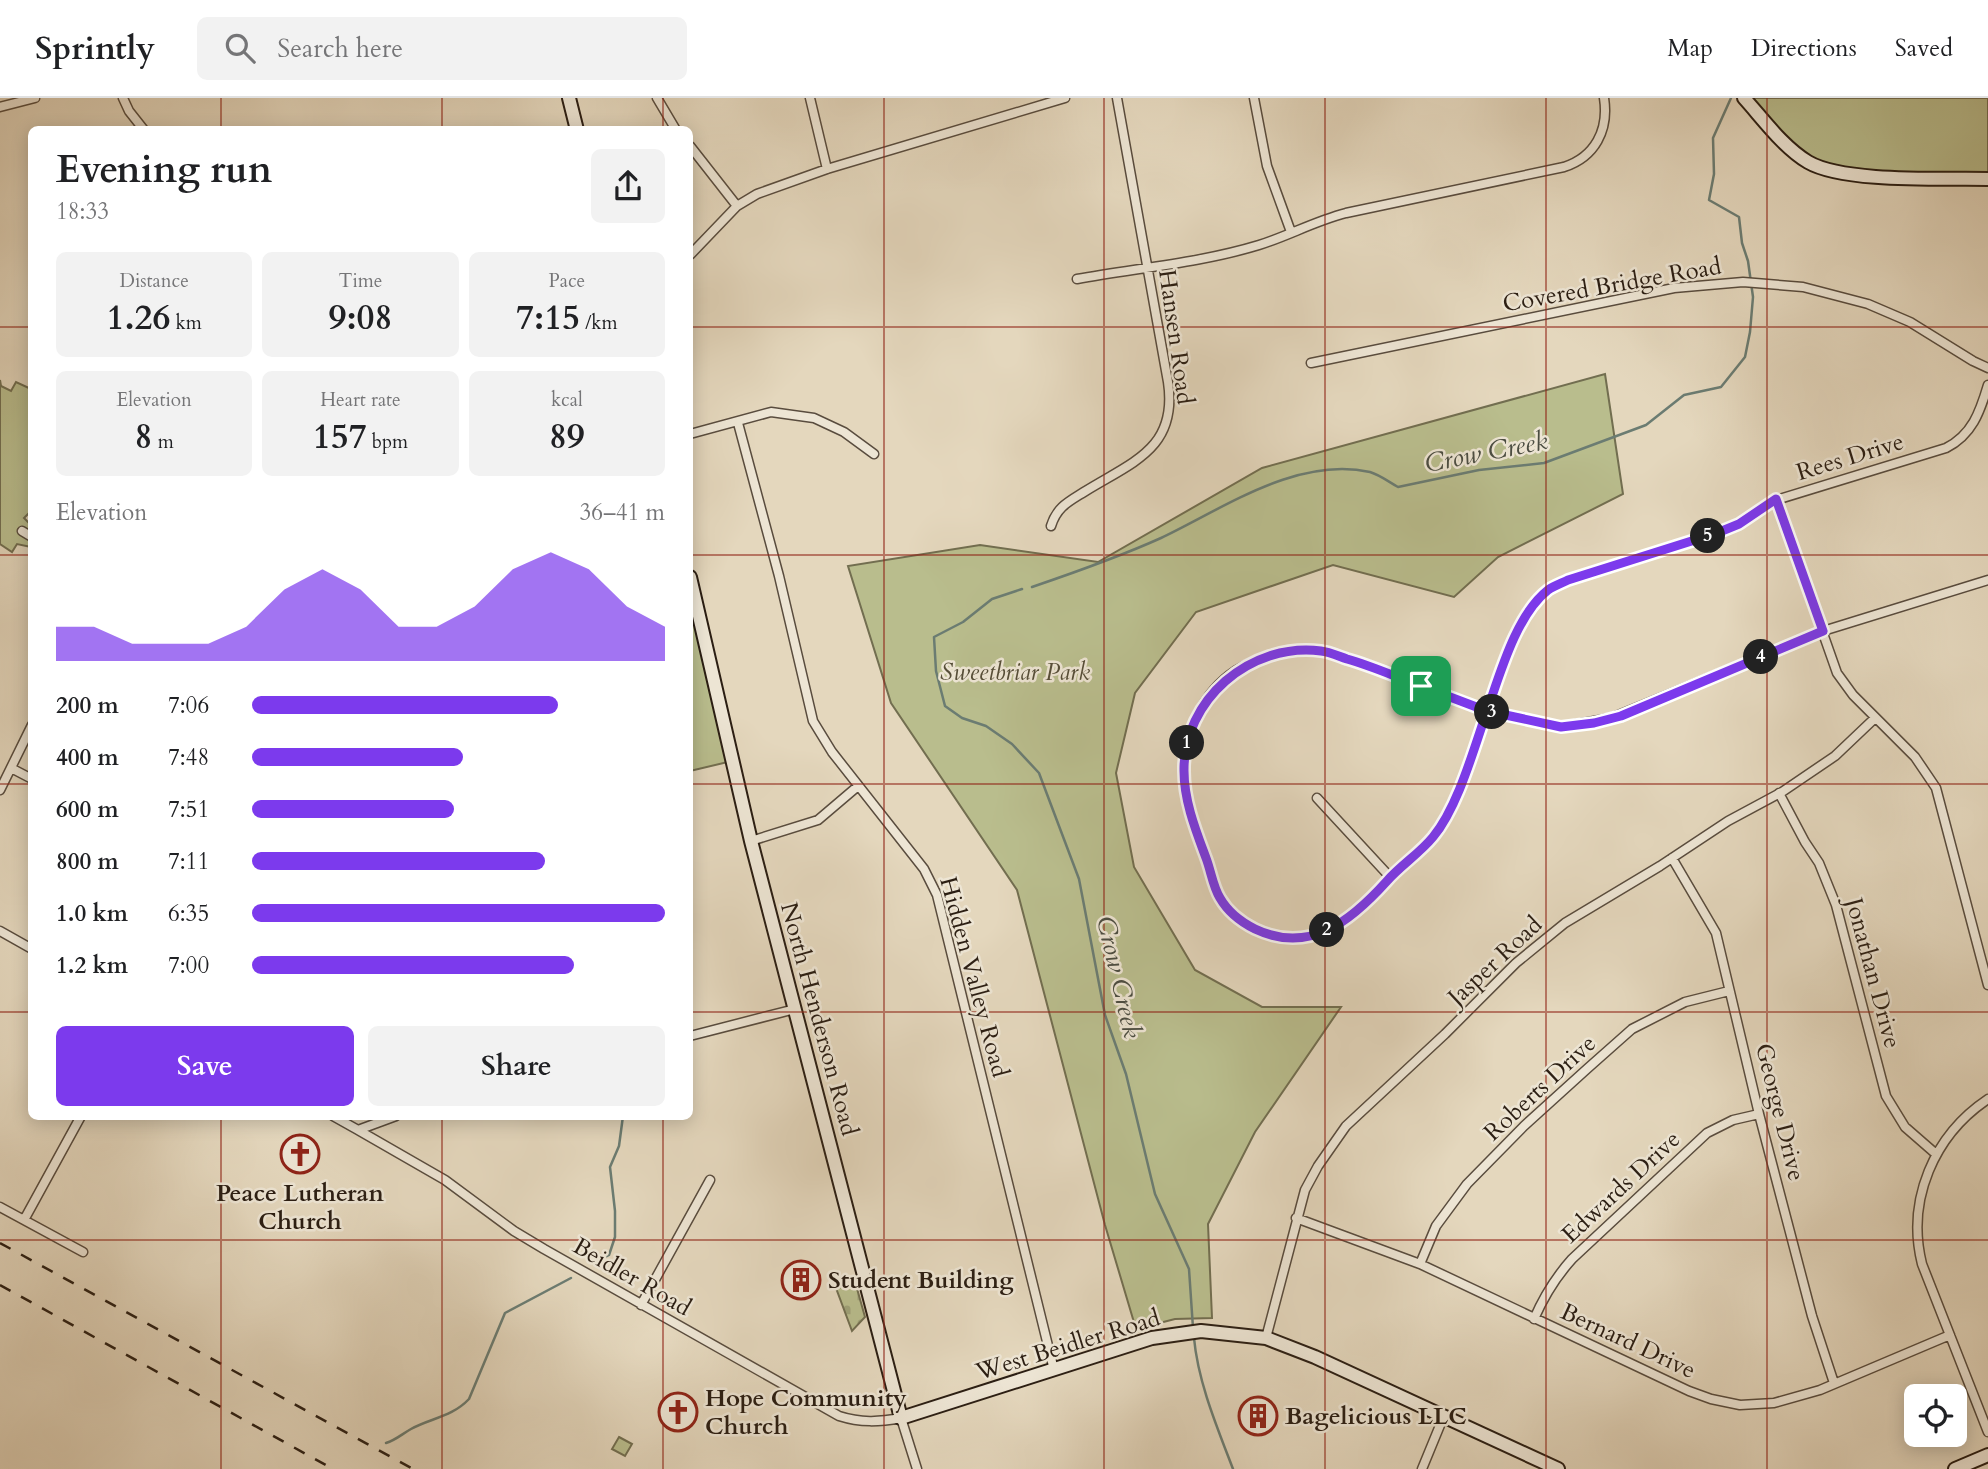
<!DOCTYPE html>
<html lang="en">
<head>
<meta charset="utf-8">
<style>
  :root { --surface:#fff; --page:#f2f2f2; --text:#202124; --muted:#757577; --line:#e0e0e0; --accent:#7c3aed }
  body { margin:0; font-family:Cardo,serif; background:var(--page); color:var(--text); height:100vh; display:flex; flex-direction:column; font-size:26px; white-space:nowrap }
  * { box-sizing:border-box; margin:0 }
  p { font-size:23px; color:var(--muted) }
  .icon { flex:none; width:38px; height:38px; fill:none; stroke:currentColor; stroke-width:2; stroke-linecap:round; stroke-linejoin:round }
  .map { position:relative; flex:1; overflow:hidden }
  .sheet { position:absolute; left:28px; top:28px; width:665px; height:994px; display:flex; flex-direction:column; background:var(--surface); border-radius:10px; box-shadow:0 4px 18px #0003 }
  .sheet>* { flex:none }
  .buttons { position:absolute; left:1904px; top:1286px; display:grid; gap:14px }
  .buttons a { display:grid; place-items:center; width:63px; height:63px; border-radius:10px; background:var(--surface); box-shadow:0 4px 18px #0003; font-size:35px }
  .pin { position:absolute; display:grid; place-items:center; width:60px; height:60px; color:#fff; margin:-30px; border-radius:14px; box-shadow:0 4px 10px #0006 }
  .km { position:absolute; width:35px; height:35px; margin:-18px; border-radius:50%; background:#222; color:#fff; font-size:19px; line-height:35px; text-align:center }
  .round { display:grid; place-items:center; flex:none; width:74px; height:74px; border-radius:10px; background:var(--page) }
  .head { display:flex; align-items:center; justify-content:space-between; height:119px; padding:0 28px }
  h1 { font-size:38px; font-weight:600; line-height:52px }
  .stats { display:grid; grid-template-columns:repeat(3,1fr); gap:10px; height:119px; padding:7px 28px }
  .stats div { display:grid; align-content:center; border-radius:10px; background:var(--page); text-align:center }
  .stats b { font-size:35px; font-weight:600 }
  .stats small { font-size:19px; font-weight:400 }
  .stats p { font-size:19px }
  .chart { height:196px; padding:14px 28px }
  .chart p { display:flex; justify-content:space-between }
  .chart svg { width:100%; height:126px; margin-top:7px; fill:var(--accent); opacity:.7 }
  .primary-button { display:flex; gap:14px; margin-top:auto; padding:14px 28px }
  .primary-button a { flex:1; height:80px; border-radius:10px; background:var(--accent); color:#fff; font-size:28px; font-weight:600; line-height:80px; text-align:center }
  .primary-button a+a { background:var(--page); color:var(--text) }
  ul { padding:0 28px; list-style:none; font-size:23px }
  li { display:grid; grid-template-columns:112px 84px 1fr; align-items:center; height:52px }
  li i { height:18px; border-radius:9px; background:var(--accent) }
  header { display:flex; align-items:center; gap:42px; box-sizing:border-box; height:98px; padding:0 35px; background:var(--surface); border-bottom:2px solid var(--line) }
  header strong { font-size:33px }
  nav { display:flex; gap:38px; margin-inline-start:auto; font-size:24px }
  .search { width:490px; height:63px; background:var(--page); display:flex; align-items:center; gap:18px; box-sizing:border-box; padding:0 24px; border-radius:10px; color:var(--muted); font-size:26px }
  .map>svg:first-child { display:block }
  .cemetery { fill:url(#cemetery-stones); stroke:#726e50; stroke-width:2 }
  .park { fill:#b9bd8d; stroke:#726e50; stroke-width:2 }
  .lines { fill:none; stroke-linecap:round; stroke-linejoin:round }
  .stream { stroke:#6b7c72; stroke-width:2.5 }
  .street-casing { stroke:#594c3e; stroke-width:11 }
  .secondary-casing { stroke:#2b1e13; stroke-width:16 }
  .street { stroke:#ede5d4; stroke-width:8 }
  .secondary { stroke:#ede5d4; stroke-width:12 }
  .rail { stroke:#2b1e13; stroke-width:2.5; stroke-dasharray:12 12; stroke-linecap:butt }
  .route-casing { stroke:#fff; stroke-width:14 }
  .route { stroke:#7c3aed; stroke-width:9 }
  .grid { fill:none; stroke:#8f2418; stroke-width:2; stroke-opacity:0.55 }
  .labels { text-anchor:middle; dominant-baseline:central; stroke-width:5; stroke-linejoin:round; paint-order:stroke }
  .street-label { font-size:24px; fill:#2b1e13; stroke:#ede5d4 }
  .park-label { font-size:24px; font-style:italic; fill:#564e38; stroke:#ede5d4 }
  .poi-label { font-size:24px; font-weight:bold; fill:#2b1e13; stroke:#ede5d4; text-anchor:start }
  .water-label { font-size:26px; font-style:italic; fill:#4b4d42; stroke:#ede5d4 }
</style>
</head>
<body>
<header>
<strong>Sprintly</strong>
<div class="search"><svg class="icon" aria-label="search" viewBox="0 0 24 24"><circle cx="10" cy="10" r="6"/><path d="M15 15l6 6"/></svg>Search here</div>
<nav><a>Map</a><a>Directions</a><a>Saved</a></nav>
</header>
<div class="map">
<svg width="1988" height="1371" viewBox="0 0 1988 1371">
  <defs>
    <pattern id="cemetery-stones" width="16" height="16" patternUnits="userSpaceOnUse" patternTransform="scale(1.75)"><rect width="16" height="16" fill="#b9bd8d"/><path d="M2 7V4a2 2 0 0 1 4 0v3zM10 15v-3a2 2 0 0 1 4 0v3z" fill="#9fa279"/></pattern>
  </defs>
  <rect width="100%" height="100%" fill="#e4d7bd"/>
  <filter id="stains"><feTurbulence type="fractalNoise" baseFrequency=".00286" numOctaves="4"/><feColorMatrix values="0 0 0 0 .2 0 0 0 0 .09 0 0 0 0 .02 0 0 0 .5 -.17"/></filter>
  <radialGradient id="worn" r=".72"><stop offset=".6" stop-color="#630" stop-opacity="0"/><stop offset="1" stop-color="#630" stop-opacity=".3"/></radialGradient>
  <path class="cemetery" d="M856,1187l9,32 -13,14 -16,-43z"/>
  <path class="park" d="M1744,0h244v81l-124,-3 -48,-10z
    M1605,276l18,120 -125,63 -44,40 -121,-32 -137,47 -61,81 -19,80 18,94 61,103 67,37h79l-86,125 -47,92 4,94 -37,1 -39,10 -31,-104 -88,-335 -126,-187 -43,-137 132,-21 118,17 164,-94z
    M0,282l1,6 10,5 5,-9 15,7v122l-7,7 7,7v22l-14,-3 -5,8 -12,-8z
    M690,482l42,181 -42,10z
    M619,1339l13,7 -7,12 -13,-7z"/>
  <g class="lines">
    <path class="stream" d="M1032,489c44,-15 87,-30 129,-49 63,-30 136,-82 209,-66 10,3 19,10 28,15l81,-17 65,-7 102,-38 38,-30 37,-8 24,-30 5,-25 3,-35 -5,-36 -6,-18 -3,-26 -30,-17 5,-26 -1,-36 18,-40
      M1022,491l-30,10 -29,23 -29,15 2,34 9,35 17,12 24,8 26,18 27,29 40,106 26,136 21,59 29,120 34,75 4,59
      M594,1165l15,-8 6,-18v-26l-5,-44 9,-21 4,-30
      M1194,1240c4,44 23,89 39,131
      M386,1345c10,-3 16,-9 25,-14 20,-11 41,-12 58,-30l36,-86 66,-35"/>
    <defs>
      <path id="street" d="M123,0l6,13 15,19
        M657,0l19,32
        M810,0l17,71
        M1254,0l13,68 24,66
        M0,9l35,-9
        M690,48l47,60
        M690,157l47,-49 20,-12 70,-25 238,-71
        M1077,181c60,-11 123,-16 182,-34 29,-9 56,-24 87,-32l218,-46c31,-10 45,-37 40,-69
        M1311,265l363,-75 69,-6 60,5 65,17 42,18 63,39 15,7
        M1988,287c-8,27 -16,50 -42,63l-170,52 -37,24 -22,9 -149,47c-6,3 -14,6 -20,10 -32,25 -48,83 -61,121l74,16 50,-9 212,-87 165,-51
        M738,325l41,153 34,145 19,31 92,117 13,26 117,475
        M690,336l81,-22 43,6 30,14 30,22
        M1776,402l61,173 16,22 62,62 21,31 52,197
        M1051,428c6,-19 17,-24 33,-34 48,-30 94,-43 84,-110l-51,-284
        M22,433l10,6
        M1295,553h27l46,14 119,46c-13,37 -29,95 -54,126 -13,17 -32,28 -46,44 -36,40 -77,74 -132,48 -14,-7 -27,-17 -35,-31 -8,-13 -11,-31 -16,-45 -10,-25 -20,-54 -20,-82 -1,-36 19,-79 51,-100 18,-11 39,-17 60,-20z
        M11,670l21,11
        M0,692l32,-65
        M1779,695l26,49 14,21 17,42 50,191 19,31 31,27
        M1317,700l73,79
        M751,743l67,-21 40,-34
        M1672,760l44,75 43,181 53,202 22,67
        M0,833l32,18
        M690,938l105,-27
        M1988,1001c-54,36 -82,101 -66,165l66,168
        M333,1018l25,14 38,-14
        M358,1032l87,50 69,51 30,18 295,167c22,7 40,6 62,2l16,51
        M0,1109l83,45
        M1296,1120l124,46 269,127 22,8 29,6 34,-2 46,-13 130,-55
        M24,1122l57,-104
        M1420,1166l16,-38 31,-42 57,-58 64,-58 44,-39 53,-27 44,-11
        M641,1207l69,-125
        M1534,1221c10,-23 21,-41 38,-60l135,-126 26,-13 26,-6
        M1266,1240l39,-148 13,-24 28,-40 99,-92 71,-71 49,-40 95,-57 68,-45 54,-29 53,-36 40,-38
        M1422,1371l21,-51"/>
      <path id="secondary" d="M569,0l8,32
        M1744,0c19,21 39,49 64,64 36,21 135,16 180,17
        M690,479l61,264 150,577 251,-80 49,-7 65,7 49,19 243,112
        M1955,1371l33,-14"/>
    </defs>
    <use href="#street" class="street-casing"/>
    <use href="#secondary" class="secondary-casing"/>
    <use href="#street" class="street"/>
    <use href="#secondary" class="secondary"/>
    <path class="rail" d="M0,1145l413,226
      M0,1187l333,184"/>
  </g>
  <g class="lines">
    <defs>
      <path id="route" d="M1421,588c-25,-9 -49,-20 -74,-27 -9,-3 -17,-7 -26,-8 -71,-9 -138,49 -137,120 0,30 12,60 22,87 5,13 7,29 14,40 8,14 21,24 35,31 55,26 96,-8 132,-48 14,-16 32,-27 46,-44 25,-30 41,-89 54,-126l74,16 33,-4 27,-7 202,-85 -47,-132 -37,25 -22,9 -149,47c-6,3 -14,6 -20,10 -32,25 -48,84 -61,121l-66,-25"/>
    </defs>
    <use href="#route" class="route-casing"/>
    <use href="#route" class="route"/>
  </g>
  <path class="grid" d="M221,0v32M442,0v32M663,0v32M884,0v1371M1104,0v1371M1325,0v1371M1546,0v1371M1767,0v1371M0,229h32M690,229h1298M0,457h32M690,457h1298M0,686h32M690,686h1298M0,914h32M690,914h1298M221,1018v353M442,1018v353M663,1018v353M0,1142h1988"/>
  <defs>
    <symbol id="church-ring" viewBox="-11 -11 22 22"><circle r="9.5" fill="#ede5d4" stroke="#8f2418" stroke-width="1.5"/><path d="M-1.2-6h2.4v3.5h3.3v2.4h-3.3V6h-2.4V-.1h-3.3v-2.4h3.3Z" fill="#8f2418"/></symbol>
    <symbol id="building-ring" viewBox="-11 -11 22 22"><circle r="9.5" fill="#ede5d4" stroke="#8f2418" stroke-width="1.5"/><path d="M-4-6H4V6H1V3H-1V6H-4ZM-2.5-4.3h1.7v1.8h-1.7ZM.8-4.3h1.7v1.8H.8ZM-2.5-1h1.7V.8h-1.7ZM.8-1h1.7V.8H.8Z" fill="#8f2418"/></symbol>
  </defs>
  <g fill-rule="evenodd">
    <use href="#church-ring" x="278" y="1034" width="44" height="44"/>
    <use href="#building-ring" x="779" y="1160" width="44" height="44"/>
    <use href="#church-ring" x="656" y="1292" width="44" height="44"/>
    <use href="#building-ring" x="1236" y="1296" width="44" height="44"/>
  </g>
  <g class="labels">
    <g class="street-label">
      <text transform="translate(1612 187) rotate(-10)">Covered Bridge Road</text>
      <text transform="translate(1176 239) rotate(82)">Hansen Road</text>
      <text transform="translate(1850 359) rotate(-17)">Rees Drive</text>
      <text transform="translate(1495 863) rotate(-43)">Jasper Road</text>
      <text transform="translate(1873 875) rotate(75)">Jonathan Drive</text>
      <text transform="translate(974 879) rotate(75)">Hidden Valley Road</text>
      <text transform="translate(819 921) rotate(75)">North Henderson Road</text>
      <text transform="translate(1540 990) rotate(-43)">Roberts Drive</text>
      <text transform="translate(1780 1014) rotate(76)">George Drive</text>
      <text transform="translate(1621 1089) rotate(-43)">Edwards Drive</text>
      <text transform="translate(632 1179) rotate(30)">Beidler Road</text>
      <text transform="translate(1628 1243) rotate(25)">Bernard Drive</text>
      <text transform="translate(1068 1247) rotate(-17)">West Beidler Road</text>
    </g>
    <g class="park-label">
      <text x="1015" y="574">Sweetbriar Park</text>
    </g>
    <g class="poi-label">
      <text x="300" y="1095" text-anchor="middle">Peace Lutheran<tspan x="300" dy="28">Church</tspan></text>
      <text x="828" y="1182">Student Building</text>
      <text x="705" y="1300">Hope Community<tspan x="705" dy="28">Church</tspan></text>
      <text x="1285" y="1318">Bagelicious LLC</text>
    </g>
    <g class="water-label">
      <text transform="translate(1486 354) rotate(-11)">Crow Creek</text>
      <text transform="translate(1119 879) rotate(77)">Crow Creek</text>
    </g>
  </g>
  <rect width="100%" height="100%" filter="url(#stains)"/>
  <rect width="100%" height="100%" fill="url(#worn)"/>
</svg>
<div class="buttons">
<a><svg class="icon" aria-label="locate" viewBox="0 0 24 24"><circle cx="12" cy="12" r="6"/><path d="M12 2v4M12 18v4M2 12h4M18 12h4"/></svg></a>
</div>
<div class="pin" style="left:1421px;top:588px;background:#1e9e55"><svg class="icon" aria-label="arrive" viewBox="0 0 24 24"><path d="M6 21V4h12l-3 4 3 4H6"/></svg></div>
<b class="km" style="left:1187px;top:645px">1</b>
<b class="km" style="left:1327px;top:832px">2</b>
<b class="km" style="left:1492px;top:614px">3</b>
<b class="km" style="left:1761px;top:559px">4</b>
<b class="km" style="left:1708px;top:438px">5</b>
<section class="sheet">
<div class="head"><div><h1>Evening run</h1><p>18:33</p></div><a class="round"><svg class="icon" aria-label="share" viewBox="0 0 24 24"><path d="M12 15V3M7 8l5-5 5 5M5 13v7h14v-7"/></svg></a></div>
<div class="stats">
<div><p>Distance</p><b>1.26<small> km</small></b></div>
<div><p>Time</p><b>9:08</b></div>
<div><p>Pace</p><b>7:15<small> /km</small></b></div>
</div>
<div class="stats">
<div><p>Elevation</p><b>8<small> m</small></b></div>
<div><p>Heart rate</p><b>157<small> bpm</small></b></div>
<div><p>kcal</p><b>89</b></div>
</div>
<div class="chart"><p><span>Elevation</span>36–41 m</p>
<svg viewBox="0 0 160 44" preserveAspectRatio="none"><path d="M0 44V32L10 32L20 38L30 38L40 38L50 32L60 19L70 12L80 19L90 32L100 32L110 25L120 12L130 6L140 12L150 25L160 32V44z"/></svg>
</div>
<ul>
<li><b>200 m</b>7:06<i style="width:74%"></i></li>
<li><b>400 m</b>7:48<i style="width:51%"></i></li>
<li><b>600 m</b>7:51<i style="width:49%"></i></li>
<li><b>800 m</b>7:11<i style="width:71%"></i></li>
<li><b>1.0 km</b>6:35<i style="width:100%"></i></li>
<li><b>1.2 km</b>7:00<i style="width:78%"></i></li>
</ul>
<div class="primary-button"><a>Save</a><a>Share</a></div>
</section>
</div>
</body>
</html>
